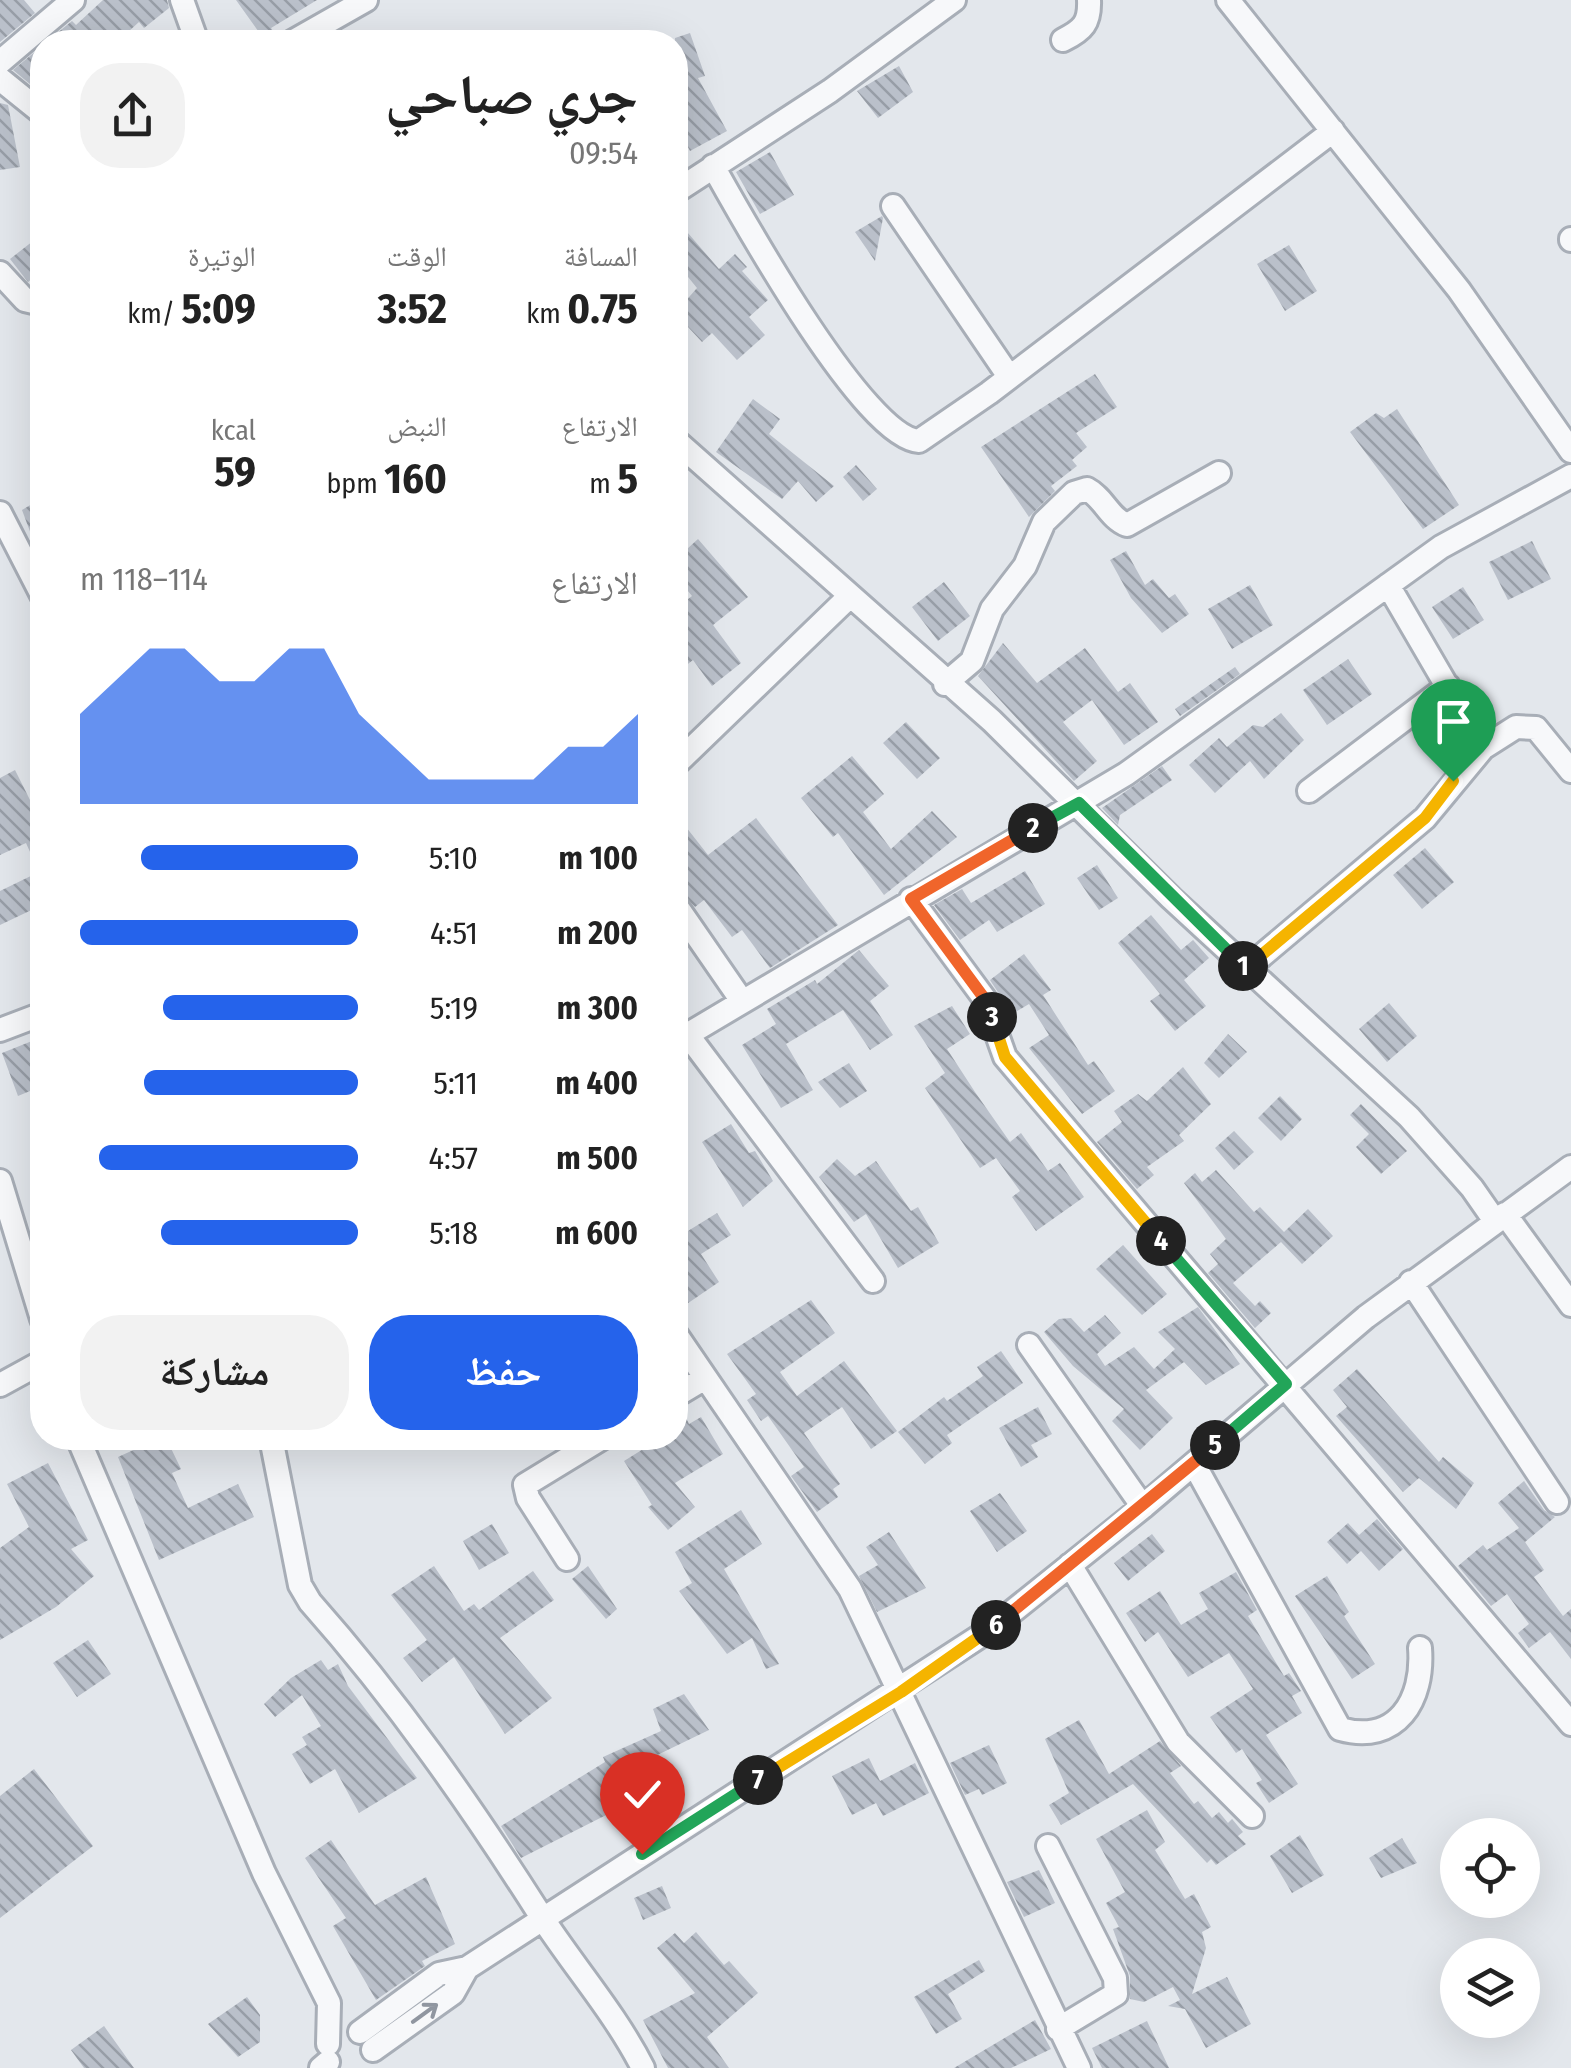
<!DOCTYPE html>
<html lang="ar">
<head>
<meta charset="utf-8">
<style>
  :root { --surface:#fff; --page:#f2f2f2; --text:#222; --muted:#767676; --accent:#2563eb }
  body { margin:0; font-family:"Fira Sans Condensed","Noto Naskh Arabic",sans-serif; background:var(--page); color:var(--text); direction:rtl; height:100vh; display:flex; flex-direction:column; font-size:38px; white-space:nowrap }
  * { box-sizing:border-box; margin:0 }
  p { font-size:32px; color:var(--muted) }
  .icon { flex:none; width:55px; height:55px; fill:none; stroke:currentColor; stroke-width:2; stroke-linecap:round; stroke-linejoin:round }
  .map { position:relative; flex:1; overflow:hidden; direction:ltr }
  .drawer { position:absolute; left:30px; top:30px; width:658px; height:1420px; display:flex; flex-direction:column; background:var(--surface); border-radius:40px; box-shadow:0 10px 40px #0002; direction:rtl }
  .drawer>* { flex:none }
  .fabs { position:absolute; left:1440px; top:1818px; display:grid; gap:20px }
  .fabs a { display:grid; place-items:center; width:100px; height:100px; border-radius:50%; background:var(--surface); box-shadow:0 10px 40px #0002; font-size:50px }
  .pin { position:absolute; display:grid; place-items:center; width:85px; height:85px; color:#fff; margin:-102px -42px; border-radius:50% 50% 50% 0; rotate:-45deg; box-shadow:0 0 10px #0007 }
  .pin .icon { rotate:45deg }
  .km { position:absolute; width:50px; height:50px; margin:-25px; border-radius:50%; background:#222; color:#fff; font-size:28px; line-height:50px; text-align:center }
  .round { display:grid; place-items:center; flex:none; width:105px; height:105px; border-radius:40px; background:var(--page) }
  .summary { display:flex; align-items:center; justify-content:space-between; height:170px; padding:0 50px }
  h1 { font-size:55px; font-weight:700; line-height:75px }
  .figures { display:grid; grid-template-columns:repeat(3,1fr); gap:15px; height:170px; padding:10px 50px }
  .figures div { display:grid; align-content:center }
  .figures b { font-size:42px; font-weight:700 }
  .figures small { font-size:28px; font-weight:400 }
  .figures p { font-size:28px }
  .chart { height:280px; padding:20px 50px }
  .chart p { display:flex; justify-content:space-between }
  .chart svg { width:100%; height:180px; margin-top:10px; fill:var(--accent); opacity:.7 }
  .cta { display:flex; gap:20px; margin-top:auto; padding:20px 50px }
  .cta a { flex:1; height:115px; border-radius:40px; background:var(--accent); color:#fff; font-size:40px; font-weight:700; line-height:115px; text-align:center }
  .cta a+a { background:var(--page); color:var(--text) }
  ul { padding:0 50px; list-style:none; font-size:32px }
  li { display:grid; grid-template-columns:160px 120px 1fr; align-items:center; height:75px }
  li i { height:25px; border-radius:12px; background:var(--accent) }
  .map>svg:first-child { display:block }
  .building { fill:url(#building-back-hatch) }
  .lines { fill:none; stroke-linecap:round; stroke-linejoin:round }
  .minor-casing { stroke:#a8aeb7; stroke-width:28 }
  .minor { stroke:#f7f8fa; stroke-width:22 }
  .oneway { stroke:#9096a0 }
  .split-1-casing { stroke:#fff; stroke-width:20 }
  .split-2-casing { stroke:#fff; stroke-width:20 }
  .split-3-casing { stroke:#fff; stroke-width:20 }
  .split-4-casing { stroke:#fff; stroke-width:20 }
  .split-5-casing { stroke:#fff; stroke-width:20 }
  .split-6-casing { stroke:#fff; stroke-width:20 }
  .split-7-casing { stroke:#fff; stroke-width:20 }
  .split-8-casing { stroke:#fff; stroke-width:20 }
  .split-1 { stroke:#f5b400; stroke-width:12 }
  .split-2 { stroke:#22a559; stroke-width:12 }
  .split-3 { stroke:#f0652b; stroke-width:12 }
  .split-4 { stroke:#f5b400; stroke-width:12 }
  .split-5 { stroke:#22a559; stroke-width:12 }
  .split-6 { stroke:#f0652b; stroke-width:12 }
  .split-7 { stroke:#f5b400; stroke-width:12 }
  .split-8 { stroke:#22a559; stroke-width:12 }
</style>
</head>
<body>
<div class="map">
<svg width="1571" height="2068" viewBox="0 0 1571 2068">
  <defs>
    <pattern id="building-back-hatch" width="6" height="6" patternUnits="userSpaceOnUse" patternTransform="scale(2.5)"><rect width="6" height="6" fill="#bac0ca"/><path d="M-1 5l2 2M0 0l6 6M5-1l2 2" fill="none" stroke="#979da6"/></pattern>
  </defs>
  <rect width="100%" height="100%" fill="#e3e7ec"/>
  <path class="building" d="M0,0h24l11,13 -35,29z
    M103,0h64l2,8 -25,20 -5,-6 -22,20h-71l26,-21 4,4z
    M236,0h81l-46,28 5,8 -10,6z
    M690,33l15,43 -7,2 29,53 -37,20 -15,-29v-84z
    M42,46v48l-29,-24z
    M899,66l14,26 -35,26 -21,-27z
    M0,103l8,2 12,62 -20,3z
    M770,152l24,43 -34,19 -24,-42z
    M882,216l1,2 -8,43 -20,-29z
    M675,218l44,51 16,-15 12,13 -5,4 26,29 -19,17 16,18 -28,25 -25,-27 -10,9 -27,-29 22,-25 -22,-27z
    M42,234v37l-14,11 -18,-23z
    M1289,245l28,46 -32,20 -28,-47z
    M1095,374l22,33 -41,26 11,14 -15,13 5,6 -26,20 4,5 -26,26 -48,-70z
    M753,399l27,20 -11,15 65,52 -18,16 -18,-21 -16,18 -66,-47z
    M1397,409l62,96 -36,24 -73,-97 26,-19 8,5z
    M856,465l21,24 -14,12 -20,-24z
    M42,498v62l-1,1 -19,-51z
    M698,539l50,58 -35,28 28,38 -29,23 -19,-26 -18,14v-65l17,-13 -17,-21v-15z
    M1532,541l19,38 -43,21 -19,-38z
    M1126,551l19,34 8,-6 16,19 6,-4 14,20 -27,19 -31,-35 -21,-38z
    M944,582l26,34 -32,25 -26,-34z
    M1250,585l23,40 -41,24 -24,-40z
    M1463,587l21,33 -31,19 -21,-32z
    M1003,643l34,40 48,-35 33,44 12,-9 28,39 -34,23 -32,-45 -29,22 34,39 -23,20 -96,-105z
    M1348,659l24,35 -45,31 -24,-35z
    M1235,667l5,7 -60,42 -5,-7z
    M1281,713l23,27 -40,39 -14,-18 -35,32 -26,-28 30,-27 8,9 26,-22 10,2z
    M906,722l34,36 -23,21 -34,-36z
    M852,756l32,38 -21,18 28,37 41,-38 25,26 -73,58 -46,-62 -5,4 -32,-39z
    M1162,766l10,14 -52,35 -2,10 -16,-17z
    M15,770l15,30 12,-5v110l-42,20v-34l39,-19 -13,-29 -26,12v-77z
    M675,813l33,42 48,-37 82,107 -68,43 -28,-38 -10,7 -28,-37 -9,7 -20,-20z
    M1425,848l29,34 -32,27 -29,-34z
    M1097,865l21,33 -19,12 -22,-32z
    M1025,871l20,33 -48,28 -8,-12 -29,20 -26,-35 28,-16 9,14z
    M1151,915l30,35 12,-10 16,18 -25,22 22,26 -31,25 -25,-30 10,-7 -42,-51z
    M859,950l30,36 -19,15 23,34 -23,15 -27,-40 -57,34 27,46 -32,18 -39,-63 34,-21 -9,-15 48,-29 2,4z
    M1024,954l27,36 -8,5 45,70 6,-4 21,30 -33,23 -53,-66 20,-13 -20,-31 -17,10 -22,-34z
    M1389,1003l28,33 -30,26 -28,-33z
    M952,1006l18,28 -23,15 28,43 35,50 11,-9 27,38 12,-8 24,34 -48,34 -24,-34 8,-6 -24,-33 -16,10 -55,-80 20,-15 -31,-47z
    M1228,1034l19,18 -28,26 -15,-15z
    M42,1037v49l-24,10 -16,-43z
    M849,1063l18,28 -27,17 -22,-26z
    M1183,1067l28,37 -32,31 5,6 -37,26 7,8 -17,14 -40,-47 25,-20 -8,-11 24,-17 9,7z
    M1280,1096l22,23 -21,22 -23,-23z
    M1361,1104l46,47 -26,23 -25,-27 13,-13 -19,-19z
    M731,1124l18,29 6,-2 18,30 -30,26 -41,-65z
    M1234,1131l20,21 -20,18 -19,-22z
    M837,1159l18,17 21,-15 35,50 7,-4 21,36 -41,25 -32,-54 -12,8 -35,-45z
    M1216,1170l38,42 6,-5 24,25 24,-23 25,27 -31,28 -21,-22 -48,41 22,23 5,-5 11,12 -16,15 -47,-55 10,-9 -8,-10 16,-15 -42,-56 11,-10 7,9z
    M717,1213l14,22 -30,19 18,28 -44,30v-73z
    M1123,1245l44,49 -25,21 -46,-46z
    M811,1300l24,33 -55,39 17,24 47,-35 53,70 -26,18 -29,-42 -38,26 36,51 -7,5 5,8 -21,15 -26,-36 13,-9 -36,-51 -7,5 -14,-21 9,-6 -29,-40z
    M1198,1307l42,57 -34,21 -22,-23 -38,28 27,28 -33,32 -28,-29 12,-12 -51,-43 -29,-34 15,-13 12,-1 13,14 21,-17 16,18 -24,21 8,12 29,-19 20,22 21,-20 -17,-17z
    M1001,1351l22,32 -76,52 5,8 -27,21 -27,-32 46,-35 3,4 36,-25 -6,-9z
    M1357,1369l82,93 4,-5 31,26 -18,26 -37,-31 -16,14 -67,-76 11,-9 -14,-17z
    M1038,1407l14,27 -21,11 7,12 -17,10 -22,-39z
    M682,1409l7,15 12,-7 22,37 -48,29 20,24 -27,23 -20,-23 4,-2 -28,-44 37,-23h14v-27z
    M160,1438h6l15,31 -9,4 16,35 50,-24 16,33 -95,43 -41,-103z
    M48,1463l40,77 -17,9 23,27 -38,31 -56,33v-92l29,-21 -22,-43z
    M1524,1481l20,29 11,7 -30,25 19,28 -10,7 29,39 8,-7v50l-21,-27 -21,16 -11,-15 11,-9 -22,-30 -16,12 -33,-40 25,-21 4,5 32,-22 -21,-25z
    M1000,1493l27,38 -30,21 -27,-41z
    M741,1510l21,34 -38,25 55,95 -13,5 -14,-31 -25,16 -48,-63 13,-8 -17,-31z
    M1377,1519l26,30 -24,22 -18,-20 -14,13 -20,-22 21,-19 11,12z
    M492,1524l17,29 -30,17 -16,-29z
    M889,1532l37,56 -49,24 -18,-36 19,-11 -12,-18z
    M1152,1534l13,17 -37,30 -14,-18z
    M434,1566l30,45 10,-7 5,6 54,-39 21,29 -54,38 52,60 -47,36 -51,-77 -32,25 -19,-24 24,-18 -36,-45z
    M588,1566l29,43 -11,10 -34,-40z
    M1236,1572l21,38 -9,6 36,60 5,-3 12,18 -9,5 10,17 -36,22 32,49 -29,19 -13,-20 6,-3 -20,-31 -6,4 -26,-36 43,-28 -24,-36 -41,24 -30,-45 -13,10 -19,-29 34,-22 21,34 27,-16 -9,-16z
    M1327,1576l22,36 -5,4 31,48 -23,15 -57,-83z
    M88,1640l23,34 -34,23 -24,-34z
    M321,1660l7,10 10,-6 10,22 69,92 -58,35 -24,-44 -25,15 -18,-30 15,-9 -5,-8 19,-11 -19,-31 -27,22 -11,-13 27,-26z
    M684,1694l25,36 -60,29 5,11 -41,18 11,18 -103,52 -20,-32 104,-64 -2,-5 58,-26 -8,-22z
    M1079,1720l30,54 51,-33 21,25 -11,7 24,31 4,-3 14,17 7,-6 9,11 4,-4 11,13 -5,4 8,8 -30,21 -5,-6 -4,4 -74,-79 -72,41 -12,-20 20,-12 -24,-54z
    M989,1745l18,38 -25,12 -3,-6 -14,6 -15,-32z
    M869,1758l11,23 35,-18 14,30 -46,23 -7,-13 -24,12 -20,-39z
    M34,1769l59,77 -93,72v-122z
    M1147,1810l18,32 -10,8 30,49 9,-5 17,33 -9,5 4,16 -14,46 35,-17 24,47 -45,24 -21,-39 -17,-3 12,-6 -7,-13 -29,15 -14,-3v-23l-17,-47 6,-2 -13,-24 19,-11 -29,-53z
    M1300,1835l24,40 -32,18 -22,-37z
    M1402,1838l15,25 -36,15 -12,-20z
    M331,1840l44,65 51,-28 29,67 -33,17 3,5 -49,34 -43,-74 13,-8 -41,-60z
    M1039,1870l16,33 -31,14 -17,-35z
    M662,1886l9,22 -28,12 -9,-22z
    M696,1932l28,33 5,-4 29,32 -51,44 22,31h-61l-25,-48 52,-27 -38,-45 18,-15 9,10z
    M979,1960l6,11 -37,23 14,25 -26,15 -22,-37z
    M247,1997l13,18v27l-22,15 -30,-33z
    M1035,2020l16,29 -40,19h-57z
    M1147,2021l22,47h-67l-10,-20z
    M104,2026l30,42h-50l-13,-18z"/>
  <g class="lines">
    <defs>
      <path id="minor" d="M182,0l15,42
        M1228,0l231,290 112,161
        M1063,40c20,-10 27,-17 26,-40
        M292,42l74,-42
        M0,62l73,-62
        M0,79l42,34
        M713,166c28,50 151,272 206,275l70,-48 344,-262
        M675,192l155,-101 124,-91
        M893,206l115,169
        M1571,239v1
        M0,273l25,27 17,4
        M675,440l317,281 179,177 238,219 63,71 23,33
        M0,513l42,82
        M1388,585l95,163
        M945,684l27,-23 20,-52 33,-43 19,-44 30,-29 13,-4c17,9 22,29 40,36l92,-52
        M675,765l175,-169
        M1309,791l139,-105
        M911,899l73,99 21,59 566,667
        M675,904l67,97
        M1246,969l179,-151 58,-70 33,-21 20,1 35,43
        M0,1030l42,-16
        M687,1034l186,247
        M675,1042l451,-268 315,-227 130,-71
        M0,1181l42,138
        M1505,1214l66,91
        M1411,1282l146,220
        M675,1333l175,256 229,479
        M1029,1345l114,162
        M0,1385l42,-23
        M675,1396l30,-18
        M78,1438l186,435 65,130 -1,41
        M271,1438l29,147 10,17c87,98 161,204 231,314 33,51 74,97 102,152
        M1194,1464l146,265c57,16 84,-29 80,-81
        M567,1559l-39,-61 -3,-13 77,-47
        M1070,1565l108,177 74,74
        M1048,1846l67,132 1,16 -58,35
        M360,2032l79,-58 28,-6 521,-337 155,-124 223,-190 205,-150
        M373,2050l80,-57 14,-25
        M321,2068l7,-6"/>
    </defs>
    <use href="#minor" class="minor-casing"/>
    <use href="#minor" class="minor"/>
  </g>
  <defs><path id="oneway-shaft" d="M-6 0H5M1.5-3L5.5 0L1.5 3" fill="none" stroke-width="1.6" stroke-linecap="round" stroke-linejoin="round" transform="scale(2.5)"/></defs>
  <use class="oneway" href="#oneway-shaft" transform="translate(425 2013) rotate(-36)"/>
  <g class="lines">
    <defs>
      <path id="split-1" d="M1243,966l3,2 179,-150 28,-37"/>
      <path id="split-2" d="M1033,828l46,-25 164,163"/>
      <path id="split-3" d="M992,1017l-8,-19 -73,-99 122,-71"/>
      <path id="split-4" d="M992,1017l13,40 156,184"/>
      <path id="split-5" d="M1161,1241l125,143 -71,61"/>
      <path id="split-6" d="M996,1625l219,-180"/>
      <path id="split-7" d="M758,1780l143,-88 95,-67"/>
      <path id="split-8" d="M642,1854l116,-74"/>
    </defs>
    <use href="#split-1" class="split-1-casing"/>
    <use href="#split-2" class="split-2-casing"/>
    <use href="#split-3" class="split-3-casing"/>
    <use href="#split-4" class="split-4-casing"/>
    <use href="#split-5" class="split-5-casing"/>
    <use href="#split-6" class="split-6-casing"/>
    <use href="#split-7" class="split-7-casing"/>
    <use href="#split-8" class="split-8-casing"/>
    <use href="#split-1" class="split-1"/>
    <use href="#split-2" class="split-2"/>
    <use href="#split-3" class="split-3"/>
    <use href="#split-4" class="split-4"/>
    <use href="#split-5" class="split-5"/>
    <use href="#split-6" class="split-6"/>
    <use href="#split-7" class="split-7"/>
    <use href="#split-8" class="split-8"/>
  </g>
</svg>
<div class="fabs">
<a><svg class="icon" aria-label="locate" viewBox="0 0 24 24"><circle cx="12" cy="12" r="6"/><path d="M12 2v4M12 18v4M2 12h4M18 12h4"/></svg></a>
<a><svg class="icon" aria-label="layers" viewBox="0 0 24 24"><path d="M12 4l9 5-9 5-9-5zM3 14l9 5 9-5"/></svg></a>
</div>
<div class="pin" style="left:1453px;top:781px;background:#1e9e55"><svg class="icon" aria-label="arrive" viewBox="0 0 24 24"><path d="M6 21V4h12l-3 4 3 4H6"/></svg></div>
<div class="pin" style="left:642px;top:1854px;background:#d93025"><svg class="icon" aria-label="check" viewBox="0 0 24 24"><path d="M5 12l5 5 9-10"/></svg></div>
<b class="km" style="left:1243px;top:966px">1</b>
<b class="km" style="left:1033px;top:828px">2</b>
<b class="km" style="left:992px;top:1017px">3</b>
<b class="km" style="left:1161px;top:1241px">4</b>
<b class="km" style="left:1215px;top:1445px">5</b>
<b class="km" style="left:996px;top:1625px">6</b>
<b class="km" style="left:758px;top:1780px">7</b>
<section class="drawer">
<div class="summary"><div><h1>جري صباحي</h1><p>09:54</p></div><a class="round"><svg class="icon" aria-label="share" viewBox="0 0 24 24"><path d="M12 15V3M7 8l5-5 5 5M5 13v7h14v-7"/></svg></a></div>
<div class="figures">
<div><p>المسافة</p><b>0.75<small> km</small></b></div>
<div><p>الوقت</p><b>3:52</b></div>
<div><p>الوتيرة</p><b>5:09<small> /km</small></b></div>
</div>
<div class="figures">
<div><p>الارتفاع</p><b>5<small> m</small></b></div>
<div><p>النبض</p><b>160<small> bpm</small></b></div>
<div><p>kcal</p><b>59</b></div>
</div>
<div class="chart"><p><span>الارتفاع</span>114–118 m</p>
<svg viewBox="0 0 160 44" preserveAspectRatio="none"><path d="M0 44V22L10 14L20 6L30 6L40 14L50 14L60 6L70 6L80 22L90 30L100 38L110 38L120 38L130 38L140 30L150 30L160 22V44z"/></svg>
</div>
<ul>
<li><b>100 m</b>5:10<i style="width:78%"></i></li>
<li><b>200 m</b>4:51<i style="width:100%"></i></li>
<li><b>300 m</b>5:19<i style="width:70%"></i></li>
<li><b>400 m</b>5:11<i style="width:77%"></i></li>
<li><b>500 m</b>4:57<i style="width:93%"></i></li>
<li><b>600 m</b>5:18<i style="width:71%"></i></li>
</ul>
<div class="cta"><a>حفظ</a><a>مشاركة</a></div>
</section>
</div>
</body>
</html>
